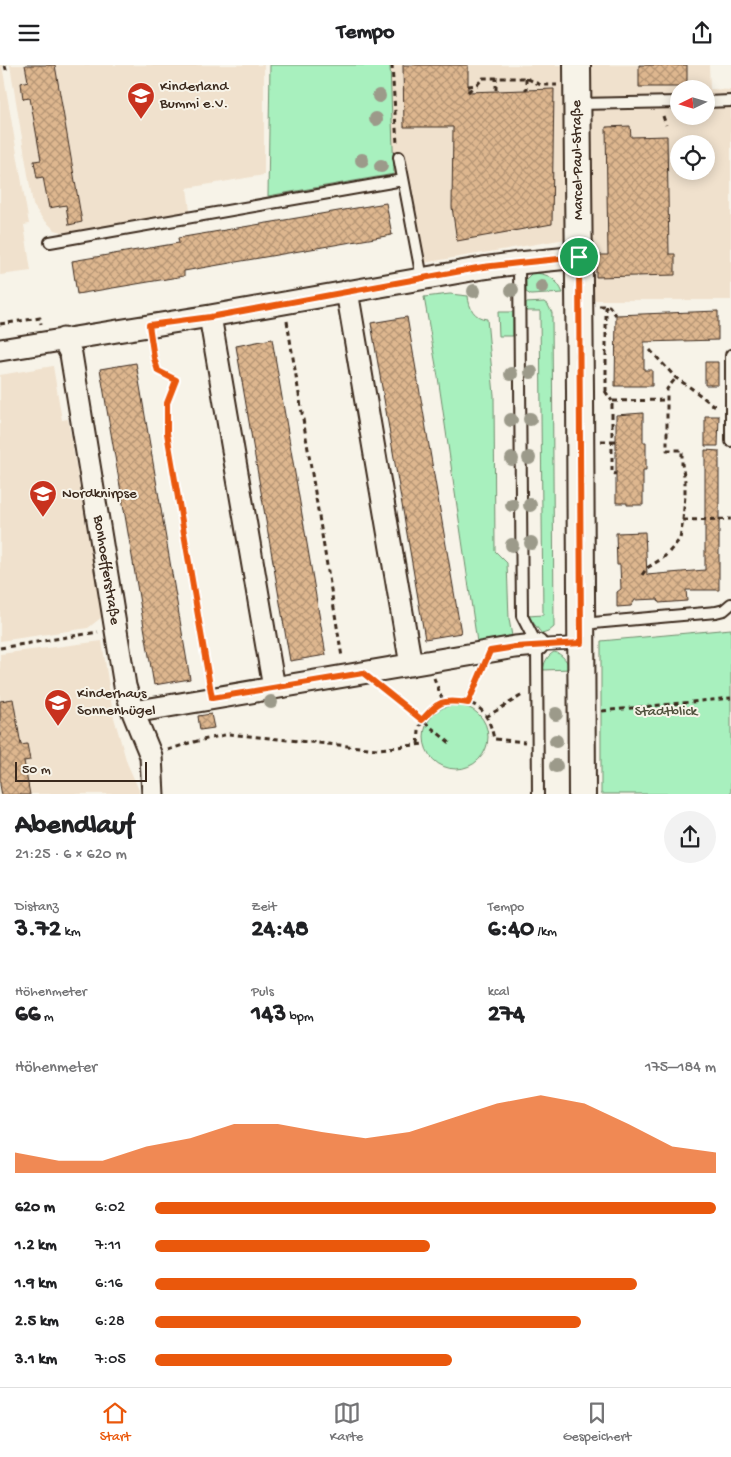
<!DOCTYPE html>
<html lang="de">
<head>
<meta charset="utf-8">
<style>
  :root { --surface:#fff; --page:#f2f2f2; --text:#202124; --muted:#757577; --line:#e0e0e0; --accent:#ea580c }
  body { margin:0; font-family:"Gochi Hand",sans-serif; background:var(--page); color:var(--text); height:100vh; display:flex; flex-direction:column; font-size:19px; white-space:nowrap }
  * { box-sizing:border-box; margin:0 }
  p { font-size:16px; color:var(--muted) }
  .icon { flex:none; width:28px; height:28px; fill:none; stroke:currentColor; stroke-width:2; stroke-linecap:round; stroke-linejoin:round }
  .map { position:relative; height:729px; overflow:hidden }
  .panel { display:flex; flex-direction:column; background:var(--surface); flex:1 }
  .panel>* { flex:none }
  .needle { width:32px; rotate:265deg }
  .controls { position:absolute; left:670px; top:15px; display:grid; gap:10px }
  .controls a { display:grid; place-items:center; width:45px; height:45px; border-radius:50%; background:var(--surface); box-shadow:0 2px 12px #0003; font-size:25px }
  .scale { position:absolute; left:15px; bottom:12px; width:132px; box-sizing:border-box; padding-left:5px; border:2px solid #3b2a1e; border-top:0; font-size:14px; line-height:18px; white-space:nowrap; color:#3b2a1e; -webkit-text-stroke:4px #f7f3e8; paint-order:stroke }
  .pin { position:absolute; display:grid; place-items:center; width:42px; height:42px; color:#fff; margin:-21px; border:2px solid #fff; border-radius:50%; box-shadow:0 1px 5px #0007 }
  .round { display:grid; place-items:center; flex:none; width:52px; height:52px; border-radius:26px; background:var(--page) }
  .headline { display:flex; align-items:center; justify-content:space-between; height:85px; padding:0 15px }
  h1 { font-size:28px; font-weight:700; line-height:38px }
  .metrics { display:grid; grid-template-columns:repeat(3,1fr); gap:8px; height:85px; padding:5px 15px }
  .metrics div { display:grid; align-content:center }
  .metrics b { font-size:25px; font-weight:700 }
  .metrics small { font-size:14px; font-weight:400 }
  .metrics p { font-size:14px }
  .chart { height:140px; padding:10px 15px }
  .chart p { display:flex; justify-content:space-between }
  .chart svg { width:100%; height:90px; margin-top:5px; fill:var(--accent); opacity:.7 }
  ul { padding:0 15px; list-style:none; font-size:16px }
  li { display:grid; grid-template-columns:80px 60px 1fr; align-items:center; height:38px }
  li i { height:12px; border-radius:6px; background:var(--accent) }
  header { display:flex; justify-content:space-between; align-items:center; height:65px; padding:0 15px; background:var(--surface); font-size:22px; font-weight:700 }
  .tabs { display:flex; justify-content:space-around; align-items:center; height:70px; border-top:1px solid var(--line); background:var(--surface); font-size:14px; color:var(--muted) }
  .tabs a { display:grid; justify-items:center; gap:2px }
  .tabs .on { color:var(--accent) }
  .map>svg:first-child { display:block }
  .built { fill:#f0e1cd; fill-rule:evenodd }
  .green { fill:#a8f0be; stroke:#728d6e }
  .building { fill:url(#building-cross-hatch); stroke:#3b2a1e }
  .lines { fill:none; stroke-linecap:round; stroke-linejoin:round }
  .service-casing { stroke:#3b2a1e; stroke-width:14 }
  .minor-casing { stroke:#3b2a1e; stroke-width:25 }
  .tertiary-casing { stroke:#3b2a1e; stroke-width:30 }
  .path { stroke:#3b2a1e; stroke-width:3; stroke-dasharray:5 4; stroke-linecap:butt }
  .service { stroke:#f7f3e8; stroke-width:10 }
  .minor { stroke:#f7f3e8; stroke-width:21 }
  .tertiary { stroke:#f7f3e8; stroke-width:26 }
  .tree { fill:#9c9a8a }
  .route-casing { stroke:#fff; stroke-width:10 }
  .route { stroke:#ea580c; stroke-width:6 }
  .labels { text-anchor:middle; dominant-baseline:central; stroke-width:4; stroke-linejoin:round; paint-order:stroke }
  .poi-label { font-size:15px; fill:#3b2a1e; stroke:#f7f3e8; text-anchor:start }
  .street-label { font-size:15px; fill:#3b2a1e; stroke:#f7f3e8 }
  .park-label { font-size:15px; fill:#51523e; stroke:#f7f3e8 }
</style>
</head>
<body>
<header><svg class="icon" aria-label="menu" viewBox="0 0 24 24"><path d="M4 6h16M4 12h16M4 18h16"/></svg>Tempo<svg class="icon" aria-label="share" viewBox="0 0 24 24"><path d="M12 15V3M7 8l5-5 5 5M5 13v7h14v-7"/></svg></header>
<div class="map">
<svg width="731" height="730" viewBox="0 0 731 730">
  <defs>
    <pattern id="building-cross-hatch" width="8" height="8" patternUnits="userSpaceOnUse" patternTransform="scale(1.25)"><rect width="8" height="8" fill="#deb78f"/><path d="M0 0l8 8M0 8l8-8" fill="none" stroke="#b59574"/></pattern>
  </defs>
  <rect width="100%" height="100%" fill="#f7f3e8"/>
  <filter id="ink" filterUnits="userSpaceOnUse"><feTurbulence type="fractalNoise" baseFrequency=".02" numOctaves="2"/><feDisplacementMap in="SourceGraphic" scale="10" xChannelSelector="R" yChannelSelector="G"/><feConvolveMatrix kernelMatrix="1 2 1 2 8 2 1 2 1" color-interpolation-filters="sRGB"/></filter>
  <g filter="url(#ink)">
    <path class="built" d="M0,0h2l27,159 -5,1 7,46 -31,4z
      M10,0h254v110l-77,13 3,23 -121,23 -14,-4 -13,-12 -9,-13z
      M390,0h319l1,24 21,1v210h-158l-1,-62 -155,26 -18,-92 -5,2zM679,24h27v27h-27zM679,79h27v27h-27z
      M53,301l9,54 6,-1 34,198 -14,11 -88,13v-266z
      M102,576l11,73 14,49 12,27v4h-139v-140z"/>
    <path class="green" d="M270,0h120l4,109 -126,22z
      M532,208c16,0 25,6 31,20l-32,2 -5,-3v-13z
      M450,229l18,2c1,12 6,22 19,23l7,76 1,156 12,12 2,56 3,17 -35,6 -39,-265 -14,-80z
      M544,237l4,3 4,8 2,314 -6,5 -6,2 -14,-18 15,-1 -3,-304h-14v-8z
      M498,247h15v24h-14z
      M731,564v165h-130v-153z
      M554,587c8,1 14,11 17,17l-28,1c1,-7 4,-14 11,-18z
      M424 672a32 32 0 1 1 64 0a32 32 0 1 1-64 0Z"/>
    <path class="building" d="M25,0h30l27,157 -13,3 -3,-20 -17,3 -6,-31 -6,1 -3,-17 7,-1 -11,-62 -7,1 -2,-16 7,-2z
      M403,0h65v27l86,-3 -2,135 -95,17 -5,-34 1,-80h-49z
      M639,0h48v22h-48z
      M630,61l1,11 36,-1 2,118h6v21l-79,2v-22h12l-2,-128z
      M386,138l6,32 -208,36v5l-107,18 -5,-33 107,-18 -1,-5z
      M718,246v29l-74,2v28h8v16h-37l1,-71z
      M407,252l54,316 -36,6 -54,-316z
      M272,274l54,316 -36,6 -54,-315z
      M705,297h13v23h-13z
      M136,298l54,316 -36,6 -54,-316z
      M643,348v29h3v28h-3v35h-16v-2h-11v-88z
      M705,351h14l-1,30h-13z
      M705,385l14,1v139h-33l1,11 -28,2 -1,-4 -23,1 -4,6 -14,1v-15l4,-3 -1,-24h-3l-1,-32 29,-1 2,43 58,-5z
      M13,634l8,46 6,-1 3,16 -6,1 6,34h-28l-2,-10v-84z
      M211,649l3,14 -14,2 -2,-14z"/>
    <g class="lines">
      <defs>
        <path id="service" d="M706,37l25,-1
          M578,39l101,-2
          M399,92l23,121
          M50,177l353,-62
          M519,198l3,353 15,29 1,150
          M731,290v86
          M582,559l134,-12 8,-2 7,-6
          M537,580l44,-2"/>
        <path id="minor" d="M347,226l64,374
          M210,251l64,372
          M63,274l8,15 54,332 8,26 18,44 2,39
          M0,285l210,-34 273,-48 36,-5 60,-6
          M133,647l382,-65 22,-2"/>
        <path id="tertiary" d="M577,0l3,326 2,404"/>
      </defs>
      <use href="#service" class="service-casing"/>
      <use href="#minor" class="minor-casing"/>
      <use href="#tertiary" class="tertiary-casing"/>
      <path class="path" d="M5,0l2,8
        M392,0l5,79
        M526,13v12
        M468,21l9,-1 6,-7h43l15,7h16
        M496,25v-13
        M468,27l6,-6
        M663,51l3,9
        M599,241h10l7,9
        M606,241v85
        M287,256l55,336
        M0,259l40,-6 1,6
        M152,279l6,27 18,9 -9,23v30l42,247
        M650,285l26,28 15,10 22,17h4
        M605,326l7,10
        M601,376h11v32l4,1
        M616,376h-4v-40l54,-1
        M683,455l48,-1
        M642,510l5,-7 16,-10 6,-6 11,-13 3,-19 2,-25v-14l-3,-17v-14h-15v-61l9,-11
        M0,583l98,-16
        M434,613l9,23
        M383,623l67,55
        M468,638l14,-32
        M602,646l129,-13
        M486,652l38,-23
        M418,679c1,-8 0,-16 4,-23 11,-21 38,-27 57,-13 9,7 13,21 15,31l31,3
        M168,685l21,-7 40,-9 149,15 47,-5"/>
      <use href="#service" class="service"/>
      <use href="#minor" class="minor"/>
      <use href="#tertiary" class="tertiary"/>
    </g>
    <g class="tree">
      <circle cx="379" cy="31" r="7"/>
      <circle cx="376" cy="54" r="7"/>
      <circle cx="362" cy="95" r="7"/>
      <circle cx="381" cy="101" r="7"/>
      <circle cx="542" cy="222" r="7"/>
      <circle cx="512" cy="225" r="7"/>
      <circle cx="474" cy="226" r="7"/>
      <circle cx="531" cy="307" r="7"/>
      <circle cx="511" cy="309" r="7"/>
      <circle cx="530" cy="354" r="7"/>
      <circle cx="511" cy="355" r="7"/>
      <circle cx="529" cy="393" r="7"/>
      <circle cx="512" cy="394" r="7"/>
      <circle cx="512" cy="440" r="7"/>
      <circle cx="530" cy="440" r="7"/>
      <circle cx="531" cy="478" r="7"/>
      <circle cx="512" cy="480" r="7"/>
      <circle cx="271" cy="637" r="7"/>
      <circle cx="556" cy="649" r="7"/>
      <circle cx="556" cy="676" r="7"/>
      <circle cx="556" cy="701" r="7"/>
    </g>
  </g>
  <g class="lines" filter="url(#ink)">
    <defs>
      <path id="route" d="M579,192l2,386 -66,4 -25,4 -22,52c-26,-4 -29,-2 -46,17l-59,-47 -151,25 -45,-265v-30l9,-23 -18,-9 -4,-13 -5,-33 61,-8 273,-50 36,-4z"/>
    </defs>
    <use href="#route" class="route-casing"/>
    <use href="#route" class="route"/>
  </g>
  <defs>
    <symbol id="school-pin" viewBox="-11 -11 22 30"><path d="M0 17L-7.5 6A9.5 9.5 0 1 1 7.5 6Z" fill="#c8321e" stroke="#f7f3e8"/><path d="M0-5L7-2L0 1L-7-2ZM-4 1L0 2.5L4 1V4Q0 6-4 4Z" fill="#fff"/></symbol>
  </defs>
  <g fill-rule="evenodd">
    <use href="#school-pin" x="125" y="15" width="32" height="43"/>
    <use href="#school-pin" x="27" y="413" width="32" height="43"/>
    <use href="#school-pin" x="42" y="622" width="32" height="43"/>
  </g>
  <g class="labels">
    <g class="poi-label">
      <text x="160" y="22">Kinderland<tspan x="160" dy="17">Bummi e.V.</tspan></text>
      <text x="62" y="429">Nordknirpse</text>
      <text x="77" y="629">Kinderhaus<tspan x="77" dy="17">Sonnenhügel</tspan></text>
    </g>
    <g class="street-label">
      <text transform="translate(578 95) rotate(-91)">Marcel-Paul-Straße</text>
      <text transform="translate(106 505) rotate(81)">Bonhoefferstraße</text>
    </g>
    <g class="park-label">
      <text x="666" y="647">Stadtblick</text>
    </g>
  </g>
</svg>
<div class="controls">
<a><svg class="needle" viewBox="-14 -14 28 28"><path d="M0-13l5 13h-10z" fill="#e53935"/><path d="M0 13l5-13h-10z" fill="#757577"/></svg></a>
<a><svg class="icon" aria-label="locate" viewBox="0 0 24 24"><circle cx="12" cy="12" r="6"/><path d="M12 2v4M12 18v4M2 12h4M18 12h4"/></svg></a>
</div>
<div class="scale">50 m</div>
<div class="pin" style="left:579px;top:192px;background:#1e9e55"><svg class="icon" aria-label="arrive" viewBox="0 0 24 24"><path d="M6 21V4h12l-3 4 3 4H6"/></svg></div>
</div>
<section class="panel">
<div class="headline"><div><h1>Abendlauf</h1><p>21:25 · 6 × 620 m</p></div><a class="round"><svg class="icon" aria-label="share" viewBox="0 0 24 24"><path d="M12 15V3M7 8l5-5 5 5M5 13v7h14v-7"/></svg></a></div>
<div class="metrics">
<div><p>Distanz</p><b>3.72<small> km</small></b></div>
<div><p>Zeit</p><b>24:48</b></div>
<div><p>Tempo</p><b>6:40<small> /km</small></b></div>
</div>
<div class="metrics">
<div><p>Höhenmeter</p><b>66<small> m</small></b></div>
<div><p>Puls</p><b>143<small> bpm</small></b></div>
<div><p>kcal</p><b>274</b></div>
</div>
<div class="chart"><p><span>Höhenmeter</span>175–184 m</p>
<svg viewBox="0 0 160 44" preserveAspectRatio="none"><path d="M0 44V34L10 38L20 38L30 31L40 27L50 20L60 20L70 24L80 27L90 24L100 17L110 10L120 6L130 10L140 20L150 31L160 34V44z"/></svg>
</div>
<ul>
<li><b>620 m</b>6:02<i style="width:100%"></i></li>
<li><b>1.2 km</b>7:11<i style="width:49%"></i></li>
<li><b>1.9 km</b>6:16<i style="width:86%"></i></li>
<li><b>2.5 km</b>6:28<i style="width:76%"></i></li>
<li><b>3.1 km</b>7:05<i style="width:53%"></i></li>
</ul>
</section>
<nav class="tabs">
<a class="on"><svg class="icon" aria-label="home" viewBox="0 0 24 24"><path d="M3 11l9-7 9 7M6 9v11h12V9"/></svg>Start</a>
<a><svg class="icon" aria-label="map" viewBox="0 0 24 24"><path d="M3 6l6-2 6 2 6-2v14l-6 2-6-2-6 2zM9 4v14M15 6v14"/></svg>Karte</a>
<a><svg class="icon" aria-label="saved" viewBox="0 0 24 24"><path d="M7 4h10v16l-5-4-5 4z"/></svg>Gespeichert</a>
</nav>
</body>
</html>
